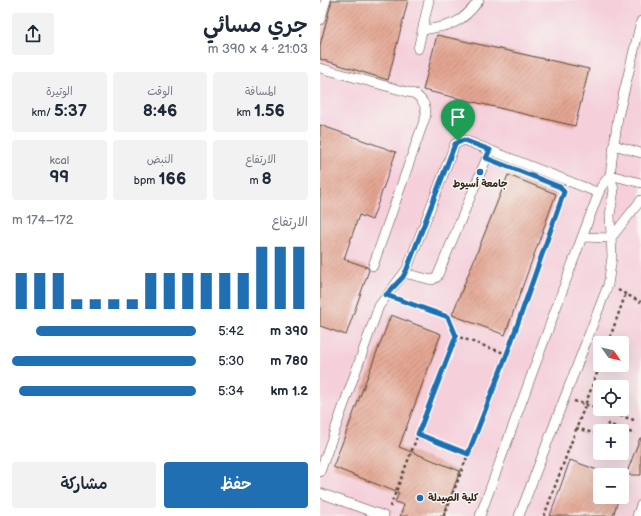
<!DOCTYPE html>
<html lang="ar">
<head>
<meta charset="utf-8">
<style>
  :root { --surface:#fff; --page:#f2f2f3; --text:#1f2937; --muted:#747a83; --accent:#1f6fb2 }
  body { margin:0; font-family:"Balsamiq Sans","Playpen Sans Arabic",sans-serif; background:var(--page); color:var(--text); direction:rtl; height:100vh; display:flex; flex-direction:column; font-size:15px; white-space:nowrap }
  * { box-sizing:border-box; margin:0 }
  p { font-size:13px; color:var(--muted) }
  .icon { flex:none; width:22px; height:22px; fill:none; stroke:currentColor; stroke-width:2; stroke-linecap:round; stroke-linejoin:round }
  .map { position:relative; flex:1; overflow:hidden; direction:ltr }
  .panel { display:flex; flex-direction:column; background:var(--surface); width:320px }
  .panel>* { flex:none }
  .needle { width:26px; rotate:124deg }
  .buttons { position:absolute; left:273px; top:336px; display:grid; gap:8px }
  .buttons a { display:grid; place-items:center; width:36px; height:36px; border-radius:4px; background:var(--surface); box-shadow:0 4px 16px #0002; font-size:20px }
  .pin { position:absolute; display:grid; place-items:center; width:34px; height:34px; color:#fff; margin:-41px -17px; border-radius:50% 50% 50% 0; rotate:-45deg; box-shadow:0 0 4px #0007 }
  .pin .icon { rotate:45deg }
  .round { display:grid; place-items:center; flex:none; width:42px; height:42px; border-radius:4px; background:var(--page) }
  .summary { display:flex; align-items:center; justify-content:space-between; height:68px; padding:0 12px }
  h1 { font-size:22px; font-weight:600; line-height:30px }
  .stats { display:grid; grid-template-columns:repeat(3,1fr); gap:6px; height:68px; padding:4px 12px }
  .stats div { display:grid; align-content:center; border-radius:4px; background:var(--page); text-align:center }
  .stats b { font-size:17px; font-weight:600 }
  .stats small { font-size:11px; font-weight:400 }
  .stats p { font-size:11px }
  .chart { height:112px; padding:8px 12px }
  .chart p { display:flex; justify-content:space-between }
  .chart svg { width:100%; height:72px; margin-top:4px; stroke:var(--accent); stroke-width:6 }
  .cta { display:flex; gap:8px; margin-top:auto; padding:8px 12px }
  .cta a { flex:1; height:46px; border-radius:4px; background:var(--accent); color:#fff; font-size:16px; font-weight:600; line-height:46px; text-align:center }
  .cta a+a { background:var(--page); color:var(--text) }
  ul { padding:0 12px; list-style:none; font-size:13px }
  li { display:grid; grid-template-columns:64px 48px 1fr; align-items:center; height:30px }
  li i { height:10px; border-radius:5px; background:var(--accent) }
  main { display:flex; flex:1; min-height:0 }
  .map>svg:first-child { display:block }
  .built { fill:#f5cfda; fill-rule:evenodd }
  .building { fill:url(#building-hatch) }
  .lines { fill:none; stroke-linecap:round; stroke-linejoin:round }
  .lane-casing { stroke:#564739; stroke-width:10 }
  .path { stroke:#564739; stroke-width:2.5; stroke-dasharray:3 3; stroke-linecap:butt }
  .lane { stroke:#fff; stroke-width:9 }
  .route-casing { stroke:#fff; stroke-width:8 }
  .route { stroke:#1f6fb2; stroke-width:5 }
  .poi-dot { fill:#1f6fb2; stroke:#f6f6f2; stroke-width:1.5 }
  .labels { text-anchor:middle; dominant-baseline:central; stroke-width:3; stroke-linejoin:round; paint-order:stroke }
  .poi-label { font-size:10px; font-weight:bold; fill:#3b2a1e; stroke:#f6f6f2 }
</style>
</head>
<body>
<main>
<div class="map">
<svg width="321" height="516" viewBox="0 0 321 516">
  <defs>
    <pattern id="building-hatch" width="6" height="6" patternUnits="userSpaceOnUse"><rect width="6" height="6" fill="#e4a693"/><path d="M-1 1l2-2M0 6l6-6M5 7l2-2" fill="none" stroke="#ba8777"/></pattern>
  </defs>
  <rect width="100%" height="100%" fill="#f6f6f2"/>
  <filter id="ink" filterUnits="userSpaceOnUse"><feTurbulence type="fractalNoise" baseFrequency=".025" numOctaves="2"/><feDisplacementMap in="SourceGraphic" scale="8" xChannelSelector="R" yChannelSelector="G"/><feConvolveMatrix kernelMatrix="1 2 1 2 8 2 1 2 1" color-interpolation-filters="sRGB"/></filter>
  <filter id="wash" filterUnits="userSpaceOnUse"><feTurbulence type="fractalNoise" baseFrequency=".012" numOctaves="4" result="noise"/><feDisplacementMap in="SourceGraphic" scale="16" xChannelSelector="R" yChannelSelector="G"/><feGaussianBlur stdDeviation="0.9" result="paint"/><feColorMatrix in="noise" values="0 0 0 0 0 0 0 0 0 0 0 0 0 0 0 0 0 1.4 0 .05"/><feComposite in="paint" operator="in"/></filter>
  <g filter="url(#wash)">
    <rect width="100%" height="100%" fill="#f1e9d4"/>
    <path class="built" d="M0,0h321v516h-321zM280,343h22v22h-22zM280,387h22v22h-22zM280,431h22v22h-22zM280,475h22v22h-22z"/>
    <g id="blocks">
      <path class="building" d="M12,0h76l-20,80 -68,-21v-14z
        M117,35l152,34 -14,57 -152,-36z
        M0,125l76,27 -24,68 -13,-5 -15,44 23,8 2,3 -23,65 -26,-9z
        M188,175l48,19 -51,141 -53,-20z
        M71,315l50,19 -42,113 61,24 -17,45h-43l4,-11 -9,-3 4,-9 -66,-26z
        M320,438h1v37h-15z
        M250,460l30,11v26h19l-6,19h-63z"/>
    </g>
  </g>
  <g filter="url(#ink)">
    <use href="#blocks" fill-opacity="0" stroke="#564739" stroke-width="1"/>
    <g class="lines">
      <defs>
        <path id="lane" d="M0,20l6,-20
          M103,30c27,-4 39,-6 56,-30
          M98,49l11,-49
          M0,68l95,26c8,6 11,11 11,21l-53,151
          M294,145l27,8
          M290,175l31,8
          M262,237l29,1 30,-38
          M84,273l28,7 5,-3 53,-127
          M0,472l59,-166 28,-37 48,-125 9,-4 135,53
          M0,493l64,23
          M160,516l102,-279 19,-50 9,-12
          M199,516l89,-231 4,-28 -2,-42 4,-25 -4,-15 4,-30 4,-28 23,-96
          M317,516l4,-11"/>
      </defs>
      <use href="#lane" class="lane-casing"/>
      <path class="path" d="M298,290l23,12
        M78,299l50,18 8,19 51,18
        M288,343l18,-50
        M254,401l63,20
        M256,428l24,7
        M285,431l3,-7 27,10
        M98,434l50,20
        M70,507l66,-171
        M124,516l63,-162 56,-163
        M224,516l56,-151"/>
      <use href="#lane" class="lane"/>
    </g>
  </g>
  <g class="lines" filter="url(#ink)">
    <defs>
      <path id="route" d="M144,140l26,10 -4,8 74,29 4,5 -57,162 -39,100 -50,-20 38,-98 -8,-19 -62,-22 17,-18 4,-8 48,-125z"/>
    </defs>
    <use href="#route" class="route-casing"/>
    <use href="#route" class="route"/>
  </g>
  <g class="poi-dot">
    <circle cx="160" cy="172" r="4"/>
    <circle cx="100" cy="498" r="4"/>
  </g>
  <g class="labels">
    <g class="poi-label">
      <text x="160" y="184">جامعة أسيوط</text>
      <text x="108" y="498" text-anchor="start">كلية الصيدلة</text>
    </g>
  </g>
</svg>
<div class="buttons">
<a><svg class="needle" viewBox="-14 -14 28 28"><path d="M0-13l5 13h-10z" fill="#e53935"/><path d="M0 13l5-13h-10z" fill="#747a83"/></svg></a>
<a><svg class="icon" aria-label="locate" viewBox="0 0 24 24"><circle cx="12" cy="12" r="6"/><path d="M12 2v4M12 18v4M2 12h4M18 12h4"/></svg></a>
<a>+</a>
<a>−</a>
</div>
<div class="pin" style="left:138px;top:141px;background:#1e9e55"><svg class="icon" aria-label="arrive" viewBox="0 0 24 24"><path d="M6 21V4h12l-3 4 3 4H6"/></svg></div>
</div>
<section class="panel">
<div class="summary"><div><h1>جري مسائي</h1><p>21:03 · 4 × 390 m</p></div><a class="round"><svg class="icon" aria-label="share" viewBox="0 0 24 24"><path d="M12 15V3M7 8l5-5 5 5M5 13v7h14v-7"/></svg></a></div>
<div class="stats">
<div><p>المسافة</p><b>1.56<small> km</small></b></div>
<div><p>الوقت</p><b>8:46</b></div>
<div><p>الوتيرة</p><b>5:37<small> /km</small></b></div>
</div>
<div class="stats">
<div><p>الارتفاع</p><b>8<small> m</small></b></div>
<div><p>النبض</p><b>166<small> bpm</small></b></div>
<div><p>kcal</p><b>99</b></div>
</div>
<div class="chart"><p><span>الارتفاع</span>172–174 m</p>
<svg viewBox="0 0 160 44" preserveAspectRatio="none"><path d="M5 44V22M15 44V22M25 44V22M35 44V38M45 44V38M55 44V38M65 44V38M75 44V22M85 44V22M95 44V22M105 44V22M115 44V22M125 44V22M135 44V6M145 44V6M155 44V6"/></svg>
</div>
<ul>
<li><b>390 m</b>5:42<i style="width:87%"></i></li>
<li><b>780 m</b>5:30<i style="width:100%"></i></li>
<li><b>1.2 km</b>5:34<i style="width:96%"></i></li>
</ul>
<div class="cta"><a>حفظ</a><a>مشاركة</a></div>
</section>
</main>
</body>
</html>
